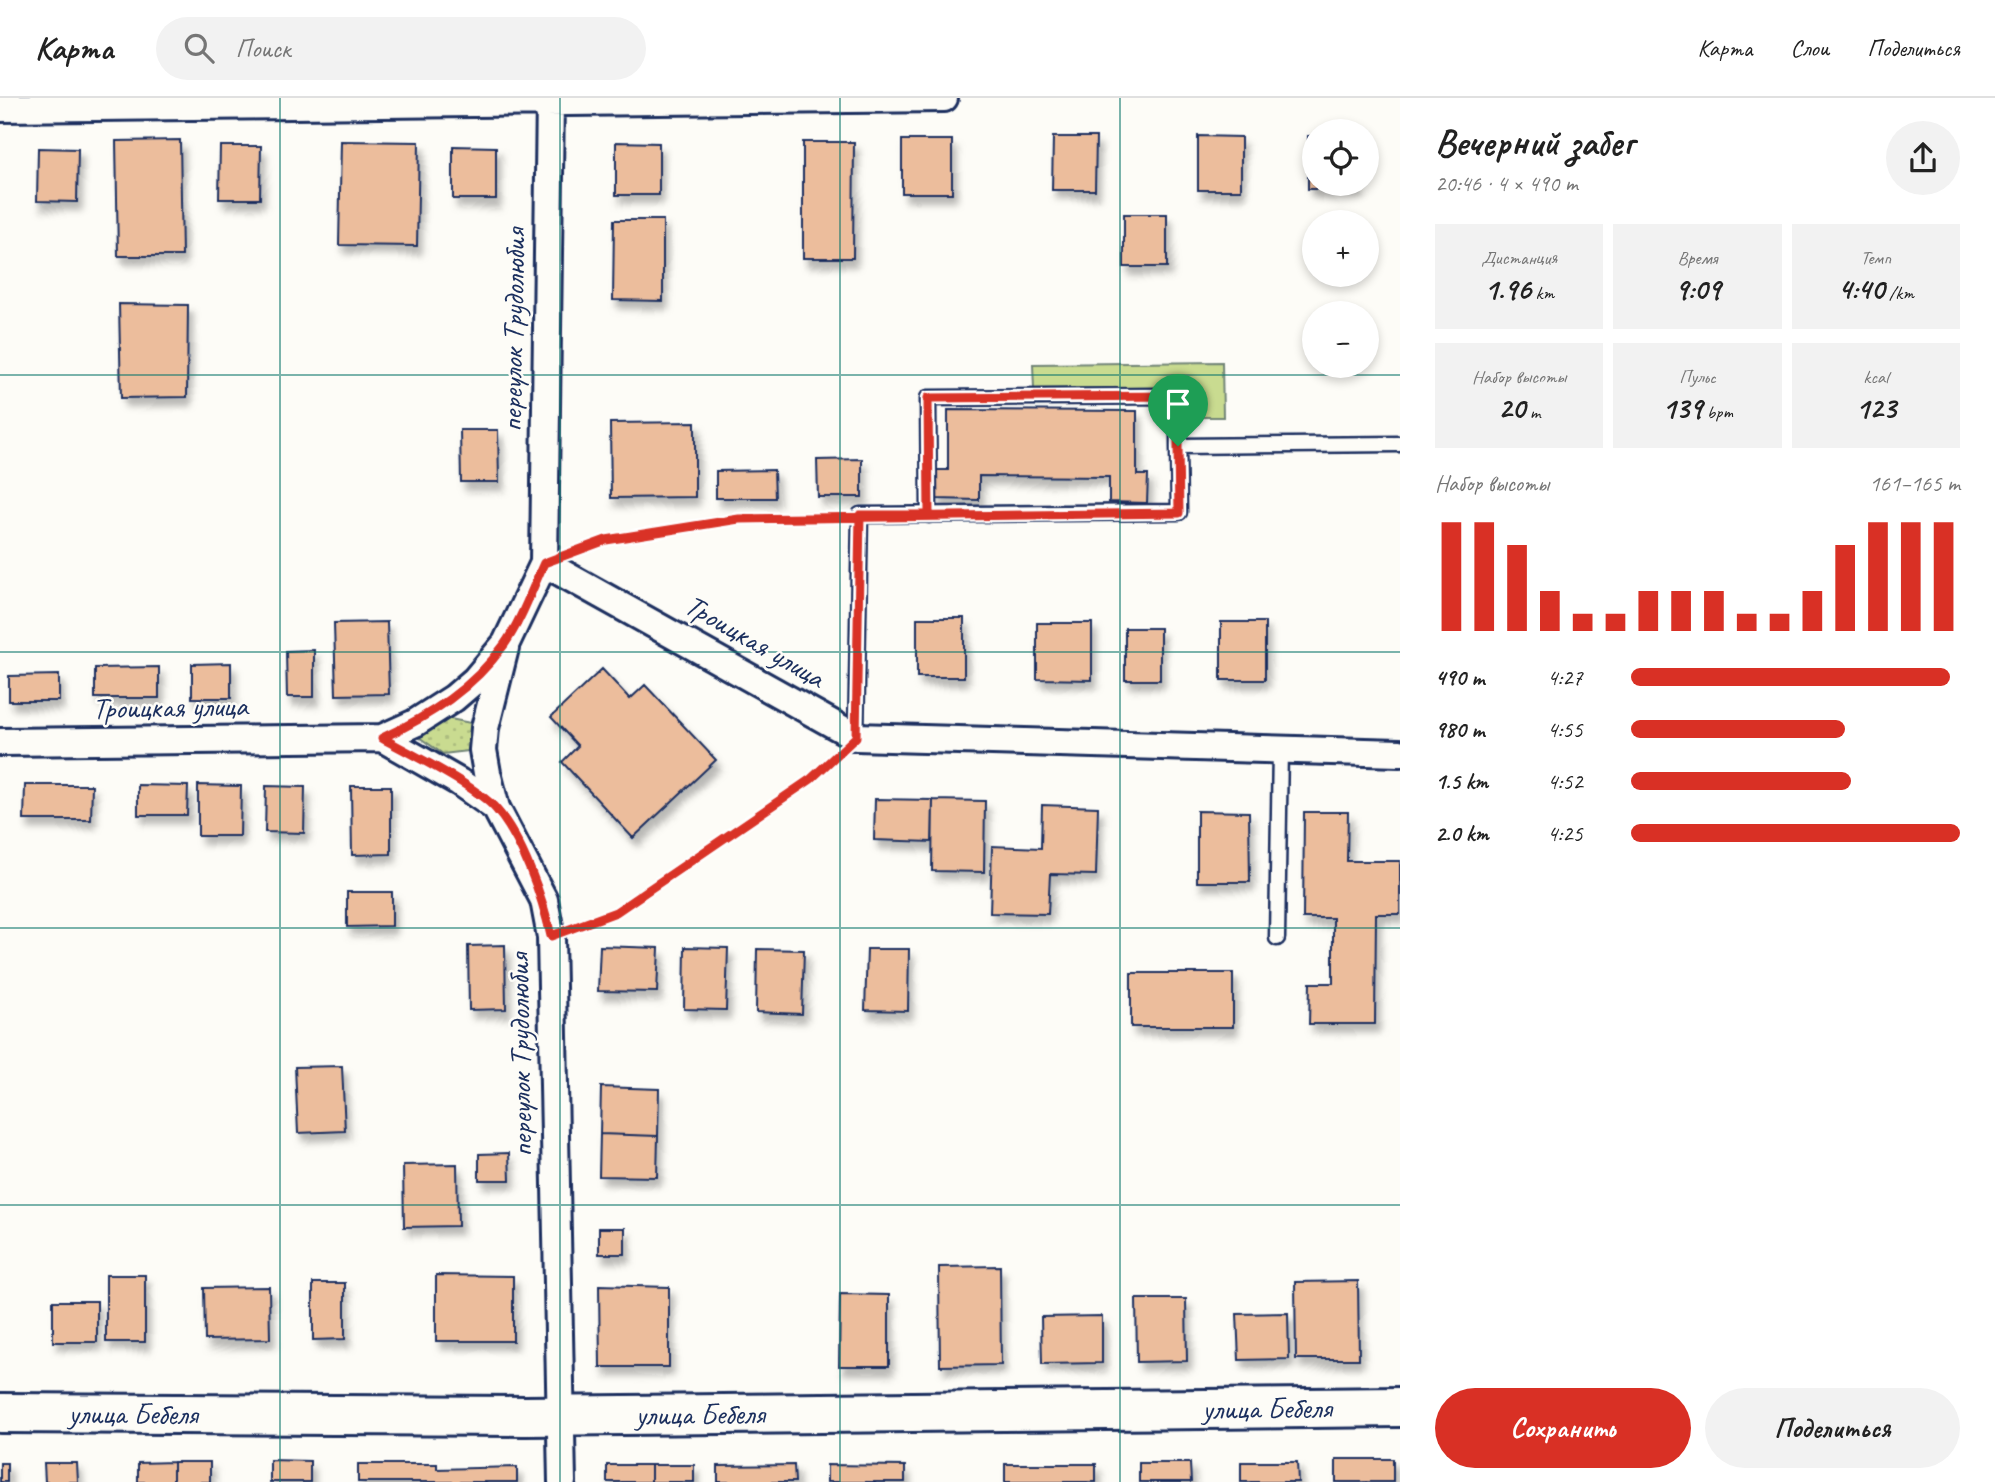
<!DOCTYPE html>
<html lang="ru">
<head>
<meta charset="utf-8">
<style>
  :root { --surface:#fff; --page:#f2f2f2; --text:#222; --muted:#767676; --line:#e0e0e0; --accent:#d93025 }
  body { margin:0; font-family:Caveat,sans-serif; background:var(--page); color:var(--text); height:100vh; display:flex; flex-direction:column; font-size:26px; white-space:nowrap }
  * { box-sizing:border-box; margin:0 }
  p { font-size:23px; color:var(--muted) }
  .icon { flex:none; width:38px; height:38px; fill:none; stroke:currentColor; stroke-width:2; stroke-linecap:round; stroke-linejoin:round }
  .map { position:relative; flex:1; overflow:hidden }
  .sheet { display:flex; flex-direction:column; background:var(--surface); width:595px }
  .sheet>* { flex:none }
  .fabs { position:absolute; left:1302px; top:21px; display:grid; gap:14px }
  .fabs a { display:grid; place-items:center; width:77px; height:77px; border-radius:50%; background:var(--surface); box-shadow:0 4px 10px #0003; font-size:35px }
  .pin { position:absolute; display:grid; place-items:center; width:60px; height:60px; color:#fff; margin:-72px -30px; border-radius:50% 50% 50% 0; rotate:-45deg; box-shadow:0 0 7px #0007 }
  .pin .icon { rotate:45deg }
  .round { display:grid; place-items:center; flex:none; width:74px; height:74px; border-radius:37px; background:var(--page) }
  .head { display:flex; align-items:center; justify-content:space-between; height:119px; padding:0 35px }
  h1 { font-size:38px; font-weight:700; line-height:52px }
  .metrics { display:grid; grid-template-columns:repeat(3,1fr); gap:10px; height:119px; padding:7px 35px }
  .metrics div { display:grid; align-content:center; border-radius:0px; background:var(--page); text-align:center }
  .metrics b { font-size:30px; font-weight:700 }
  .metrics small { font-size:19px; font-weight:400 }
  .metrics p { font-size:19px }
  .chart { height:196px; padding:14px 35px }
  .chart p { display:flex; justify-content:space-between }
  .chart svg { width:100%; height:126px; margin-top:7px; stroke:var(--accent); stroke-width:6 }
  .button { display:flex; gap:14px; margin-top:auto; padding:14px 35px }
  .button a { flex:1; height:80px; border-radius:42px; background:var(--accent); color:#fff; font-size:28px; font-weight:700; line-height:80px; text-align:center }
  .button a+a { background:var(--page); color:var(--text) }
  ul { padding:0 35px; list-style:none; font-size:23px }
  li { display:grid; grid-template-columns:112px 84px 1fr; align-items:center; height:52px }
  li i { height:18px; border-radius:9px; background:var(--accent) }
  header { display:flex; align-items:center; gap:42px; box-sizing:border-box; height:98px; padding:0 35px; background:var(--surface); border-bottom:2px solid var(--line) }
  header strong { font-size:33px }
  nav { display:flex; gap:38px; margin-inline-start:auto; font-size:24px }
  .search { width:490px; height:63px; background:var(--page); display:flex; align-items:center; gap:18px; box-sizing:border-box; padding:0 24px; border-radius:38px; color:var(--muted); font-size:26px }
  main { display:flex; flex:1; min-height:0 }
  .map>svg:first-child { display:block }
  .grass { fill:url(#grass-dots); stroke:#728577; stroke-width:2 }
  .park { fill:#c9db90; stroke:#728577; stroke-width:2 }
  .building { fill:#ecbd9c; stroke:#1b2f5e; stroke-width:2; filter:url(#shadow) }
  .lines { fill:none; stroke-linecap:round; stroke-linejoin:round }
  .lane-casing { stroke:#1b2f5e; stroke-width:19 }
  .street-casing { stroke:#1b2f5e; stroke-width:32 }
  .secondary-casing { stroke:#1b2f5e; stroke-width:44 }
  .path { stroke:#1b2f5e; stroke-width:4.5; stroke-dasharray:2 5; stroke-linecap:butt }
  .lane { stroke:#fdfcf7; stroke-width:14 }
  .street { stroke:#fdfcf7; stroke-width:26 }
  .secondary { stroke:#fdfcf7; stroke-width:38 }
  .route-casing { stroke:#fff; stroke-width:14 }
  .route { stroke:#d93025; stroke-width:9 }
  .grid { fill:none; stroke:#0f766e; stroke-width:2; stroke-opacity:0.55 }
  .labels { text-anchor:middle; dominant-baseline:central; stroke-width:5; stroke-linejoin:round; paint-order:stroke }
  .street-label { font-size:30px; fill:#1b2f5e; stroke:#fdfcf7 }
</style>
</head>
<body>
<header>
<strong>Карта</strong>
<div class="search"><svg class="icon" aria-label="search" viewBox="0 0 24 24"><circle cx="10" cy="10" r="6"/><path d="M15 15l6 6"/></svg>Поиск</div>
<nav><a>Карта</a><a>Слои</a><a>Поделиться</a></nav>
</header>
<main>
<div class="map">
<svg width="1400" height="1384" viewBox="0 0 1400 1384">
  <defs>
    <pattern id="grass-dots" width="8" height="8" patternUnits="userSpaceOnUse" patternTransform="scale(1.75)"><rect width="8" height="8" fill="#c9db90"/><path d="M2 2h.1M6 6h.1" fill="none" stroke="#acbc7f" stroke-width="1.8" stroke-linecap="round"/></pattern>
    <filter id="shadow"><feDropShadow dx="4.5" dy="8" stdDeviation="3.5" flood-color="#0004"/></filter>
  </defs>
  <rect width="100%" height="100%" fill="#fdfcf7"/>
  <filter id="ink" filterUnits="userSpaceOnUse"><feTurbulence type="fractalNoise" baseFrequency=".0143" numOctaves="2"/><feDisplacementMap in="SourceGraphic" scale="14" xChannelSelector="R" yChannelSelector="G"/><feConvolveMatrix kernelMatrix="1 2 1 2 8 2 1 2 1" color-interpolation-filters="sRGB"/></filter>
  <g filter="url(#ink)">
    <path class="grass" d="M445,620l31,6 1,12 -9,15 -25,3 -27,-19z"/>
    <path class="park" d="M1222,264l1,55h-34l-1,-30 -154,2 -1,-25z"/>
    <path class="building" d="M1198,38l43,1v53h-43z
      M1308,38h6v48h44v5h-50z
      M1053,39h43l-1,53h-43z
      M180,42l2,116h-64l-2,-115z
      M902,42h50v53h-50z
      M341,43l78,1 -2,104 -78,-1z
      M616,44l43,1v52h-43z
      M803,44h51l-1,116h-50z
      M220,48h41l-1,53h-41z
      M453,48l43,1v52h-43z
      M38,50l40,1 -1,53 -40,-1z
      M1124,116h43v53h-43z
      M614,122h49v81l-50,-1z
      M119,206l69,1 -1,92 -66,1z
      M948,312l189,1v64h11l-1,28 -38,-1v-25l-130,-1v24l-43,-1v-29h12z
      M695,324v75l-84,1 -1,-75z
      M460,332h38l1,52h-38z
      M862,361v38h-44l-1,-37z
      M774,372l1,28h-59v-27z
      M917,520h47v59h-47z
      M387,524l2,72 -53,1 -2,-72z
      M1221,524h44v58h-44z
      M1037,525h55v57l-55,-1z
      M1125,530h35v52h-35z
      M314,552v47h-27l-1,-46z
      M231,565v35h-39v-34z
      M159,569v31h-64v-30z
      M602,571l28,30 15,-14 71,75 -83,78 -71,-76 16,-16 -27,-29z
      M59,577v26h-50v-25z
      M25,687h67l-1,35h-67z
      M138,687l50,1 -1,29h-49z
      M198,687l43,1 -1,50h-42z
      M266,688l39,1 -1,46 -39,-1z
      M351,688h40v68l-39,1z
      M875,701l58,1 -1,42 -58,-2z
      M933,702l52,1 -1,71 -52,-1z
      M1042,707l56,2 -2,68 -46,-1 -2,40 -58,-1 2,-67 49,2z
      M1197,713l52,1 1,70h-53z
      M1304,714h44l-1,49h53v53h-24l-1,110h-66l1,-41h23v-65h-30z
      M347,794h45v34l-45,1z
      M505,847l1,64 -37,1 -1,-64z
      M600,848l59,2 -2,44 -59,-1z
      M685,849l43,1 -2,62 -42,-1z
      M757,851l47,1 -2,64 -46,-2z
      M867,851h42l-1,62 -43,-1z
      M1131,875h102v54h-102z
      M342,968l3,65 -47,2 -3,-66z
      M601,989l58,2 -1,47 -58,-2z
      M600,1036l58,2 -1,41 -58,-1z
      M509,1055l1,27h-31v-26z
      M457,1066l1,62 -54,1 -1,-62z
      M599,1130h26v26h-26z
      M1000,1168l1,99 -61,1 -1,-99z
      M106,1177h39v67h-39z
      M436,1177l77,1v65h-77z
      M1358,1183l1,78h-63l-1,-77z
      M313,1185h32v56l-32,1z
      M599,1187l70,2v80h-69z
      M269,1189l1,52 -65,1 -1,-52z
      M840,1196l49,1v71h-50z
      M1136,1201h50l1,62 -50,1z
      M53,1203h44v41h-44z
      M1288,1215l1,46 -50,1 -2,-46z
      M1102,1218v47l-60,1 -1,-47z
      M1336,1361h57v23h-57z
      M270,1362l40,1v21h-40z
      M173,1364h37v20h-37z
      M173,1364v20h-35v-19z
      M1241,1364h56l1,20h-57z
      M0,1365h7v19h-7z
      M44,1365h33l1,19h-33z
      M1139,1365h51l1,19h-52z
      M358,1366h79v5l80,-2v15h-159z
      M1005,1366h91v18h-91z
      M607,1367h44v17h-44z
      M651,1367h43v17h-43z
      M794,1367l1,17h-77v-16z
      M827,1367l78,1v16h-78z"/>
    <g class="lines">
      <defs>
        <path id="lane" d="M929,417l-1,-117 250,-2v50l222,-2
          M856,639l4,-222 319,-3 -1,-66
          M1277,840l3,-190"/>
        <path id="street" d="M0,10l944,-10
          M544,465l312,174 544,16
          M505,550l-20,80 -2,22 4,23 9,35 48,92 7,37 11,545
          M382,640l77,44 37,26
          M0,644l382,-4 33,-15 39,-25 21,-18 31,-37 38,-80 6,-465"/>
        <g id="secondary">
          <path id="s1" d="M0,1315l525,3 875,-9"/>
        </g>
      </defs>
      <use href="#lane" class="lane-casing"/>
      <use href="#street" class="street-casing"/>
      <use href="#secondary" class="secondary-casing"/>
      <path class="path" d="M578,453c82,-30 174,-33 260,-36
        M578,828l38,-14 195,-133 24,-22"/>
      <use href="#lane" class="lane"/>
      <use href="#street" class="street"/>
      <use href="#secondary" class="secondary"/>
    </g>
  </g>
  <g class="lines" filter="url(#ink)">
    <defs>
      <path id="route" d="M1178,348l1,67 -440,6 -133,21 -62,23c-12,26 -23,58 -40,82 -31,43 -74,71 -122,93 29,16 94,48 114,71 26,29 47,90 55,127l65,-24 195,-133 45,-42 4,-222h69l-1,-117 250,-2v50"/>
    </defs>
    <use href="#route" class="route-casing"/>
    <use href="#route" class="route"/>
  </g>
  <path class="grid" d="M280,0v1384M560,0v1384M840,0v1384M1120,0v1384M0,277h1400M0,554h1400M0,830h1400M0,1107h1400"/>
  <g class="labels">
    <g class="street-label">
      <text transform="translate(513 232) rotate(-89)">переулок Трудолюбия</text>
      <text transform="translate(755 543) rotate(30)">Троицкая улица</text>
      <text transform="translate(170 609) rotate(-1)">Троицкая улица</text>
      <text transform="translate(520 957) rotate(-91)">переулок Трудолюбия</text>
      <text stroke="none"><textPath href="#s1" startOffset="1267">улица Бебеля</textPath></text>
      <text stroke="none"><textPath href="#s1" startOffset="133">улица Бебеля</textPath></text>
      <text stroke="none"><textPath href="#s1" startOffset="700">улица Бебеля</textPath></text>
    </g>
  </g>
</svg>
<div class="fabs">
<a><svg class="icon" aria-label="locate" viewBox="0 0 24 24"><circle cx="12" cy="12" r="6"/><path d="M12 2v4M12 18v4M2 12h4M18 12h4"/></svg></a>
<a>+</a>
<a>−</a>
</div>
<div class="pin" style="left:1178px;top:348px;background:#1e9e55"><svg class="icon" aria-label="arrive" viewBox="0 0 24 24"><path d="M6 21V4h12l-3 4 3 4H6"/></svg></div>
</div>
<section class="sheet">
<div class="head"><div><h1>Вечерний забег</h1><p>20:46 · 4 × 490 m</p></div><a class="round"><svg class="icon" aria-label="share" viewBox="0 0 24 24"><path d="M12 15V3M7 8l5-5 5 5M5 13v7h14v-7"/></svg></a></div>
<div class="metrics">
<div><p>Дистанция</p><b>1.96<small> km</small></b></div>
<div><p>Время</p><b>9:09</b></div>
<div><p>Темп</p><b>4:40<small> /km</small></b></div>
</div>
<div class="metrics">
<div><p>Набор высоты</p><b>20<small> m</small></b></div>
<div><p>Пульс</p><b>139<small> bpm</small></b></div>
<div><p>kcal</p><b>123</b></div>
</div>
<div class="chart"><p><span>Набор высоты</span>161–165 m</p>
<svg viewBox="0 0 160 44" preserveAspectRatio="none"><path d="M5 44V6M15 44V6M25 44V14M35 44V30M45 44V38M55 44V38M65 44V30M75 44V30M85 44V30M95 44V38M105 44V38M115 44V30M125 44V14M135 44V6M145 44V6M155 44V6"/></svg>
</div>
<ul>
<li><b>490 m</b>4:27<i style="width:97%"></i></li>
<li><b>980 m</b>4:55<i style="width:65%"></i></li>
<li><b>1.5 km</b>4:52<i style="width:67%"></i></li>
<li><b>2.0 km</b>4:25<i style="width:100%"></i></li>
</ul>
<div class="button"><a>Сохранить</a><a>Поделиться</a></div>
</section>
</main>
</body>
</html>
